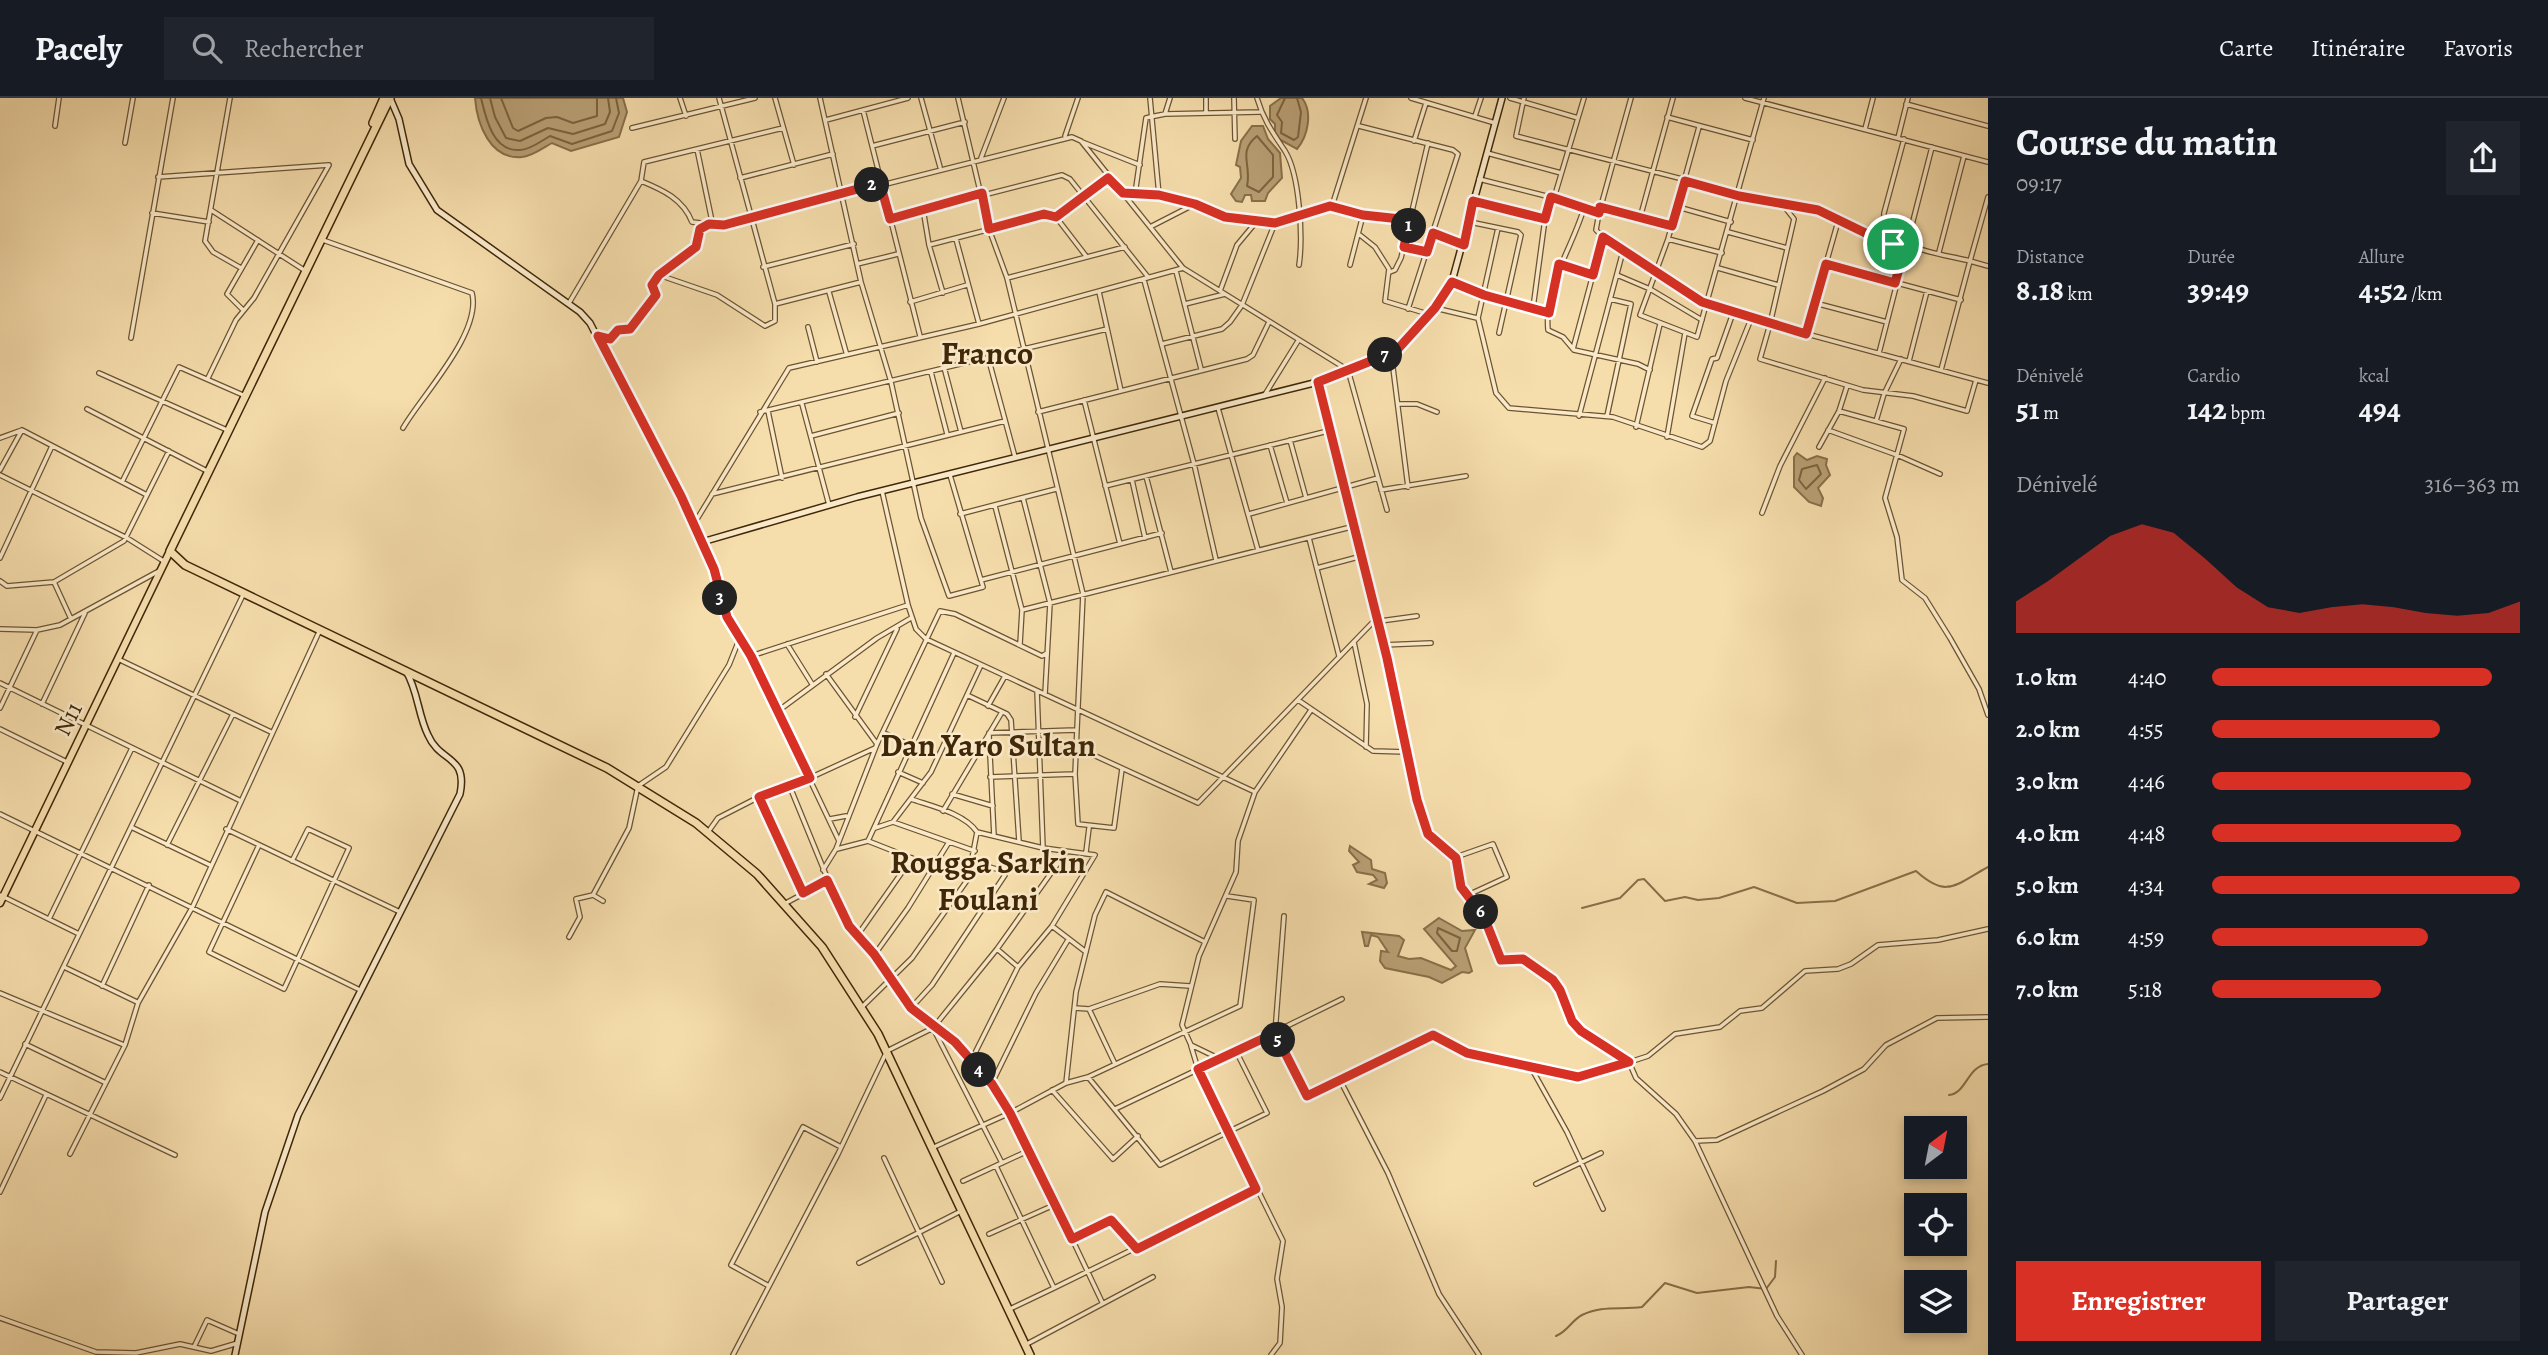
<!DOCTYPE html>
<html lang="fr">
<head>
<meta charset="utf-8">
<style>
  :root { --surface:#171b24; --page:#20242c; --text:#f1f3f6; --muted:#9ea1a6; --line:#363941; --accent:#d93025 }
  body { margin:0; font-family:Alegreya,serif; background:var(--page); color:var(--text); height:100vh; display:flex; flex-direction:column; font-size:26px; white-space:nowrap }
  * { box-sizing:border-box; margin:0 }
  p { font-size:23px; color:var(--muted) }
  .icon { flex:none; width:38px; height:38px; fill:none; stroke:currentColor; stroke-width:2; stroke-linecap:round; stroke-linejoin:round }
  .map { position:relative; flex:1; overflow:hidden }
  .drawer { display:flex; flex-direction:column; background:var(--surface); width:560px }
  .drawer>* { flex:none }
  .needle { width:46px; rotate:32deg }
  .fabs { position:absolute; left:1904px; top:1018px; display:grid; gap:14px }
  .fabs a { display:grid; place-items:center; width:63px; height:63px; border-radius:0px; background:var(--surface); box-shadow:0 4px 10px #0003; font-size:35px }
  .pin { position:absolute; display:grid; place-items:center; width:60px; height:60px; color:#fff; margin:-30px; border:4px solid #fff; border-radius:50%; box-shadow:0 2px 7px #0007 }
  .km { position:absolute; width:35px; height:35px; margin:-18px; border-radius:50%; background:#222; color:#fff; font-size:19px; line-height:35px; text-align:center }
  .round { display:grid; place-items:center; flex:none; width:74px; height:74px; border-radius:0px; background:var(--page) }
  .summary { display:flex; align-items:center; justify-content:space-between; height:119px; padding:0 28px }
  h1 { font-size:38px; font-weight:700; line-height:52px }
  .metrics { display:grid; grid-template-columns:repeat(3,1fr); gap:10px; height:119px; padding:7px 28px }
  .metrics div { display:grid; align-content:center }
  .metrics b { font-size:30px; font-weight:700 }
  .metrics small { font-size:19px; font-weight:400 }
  .metrics p { font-size:19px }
  .chart { height:196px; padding:14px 28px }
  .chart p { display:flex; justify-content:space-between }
  .chart svg { width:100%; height:126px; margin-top:7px; fill:var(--accent); opacity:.7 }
  .primary-button { display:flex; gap:14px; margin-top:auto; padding:14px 28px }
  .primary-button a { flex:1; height:80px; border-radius:0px; background:var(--accent); color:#fff; font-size:28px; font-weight:700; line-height:80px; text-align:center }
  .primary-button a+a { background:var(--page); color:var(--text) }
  ul { padding:0 28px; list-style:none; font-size:23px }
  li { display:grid; grid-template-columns:112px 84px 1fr; align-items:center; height:52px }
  li i { height:18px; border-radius:9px; background:var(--accent) }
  header { display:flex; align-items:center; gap:42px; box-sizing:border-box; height:98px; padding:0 35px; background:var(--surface); border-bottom:2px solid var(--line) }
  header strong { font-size:33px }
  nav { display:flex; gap:38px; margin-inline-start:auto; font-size:24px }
  .search { width:490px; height:63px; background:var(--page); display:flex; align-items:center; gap:18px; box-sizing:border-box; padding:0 24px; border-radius:0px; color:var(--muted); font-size:26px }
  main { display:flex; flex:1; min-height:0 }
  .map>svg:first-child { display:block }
  .water { fill:#b89f74; stroke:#886f49; stroke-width:2 }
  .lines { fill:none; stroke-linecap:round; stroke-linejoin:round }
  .shore { stroke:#7c633e; stroke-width:2 }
  .stream { stroke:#886f49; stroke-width:2 }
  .street-casing { stroke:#6d5431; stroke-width:6 }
  .secondary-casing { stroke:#3f2708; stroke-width:8 }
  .primary-casing { stroke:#3f2708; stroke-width:9 }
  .highway-casing { stroke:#3f2708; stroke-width:10 }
  .street { stroke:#f9e9c9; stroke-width:3.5 }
  .secondary { stroke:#f9e9c9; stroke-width:5 }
  .primary { stroke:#f6ddac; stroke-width:6 }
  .highway { stroke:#f6ddac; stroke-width:7 }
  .route-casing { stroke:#fff; stroke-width:14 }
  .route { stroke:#d93025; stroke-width:9 }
  .labels { text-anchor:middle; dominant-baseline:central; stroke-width:5; stroke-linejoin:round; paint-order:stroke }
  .street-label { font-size:24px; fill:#3f2708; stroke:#f9e9c9 }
  .district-label { font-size:32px; font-weight:bold; fill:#3f2708; stroke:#f9e9c9 }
</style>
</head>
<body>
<header>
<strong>Pacely</strong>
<div class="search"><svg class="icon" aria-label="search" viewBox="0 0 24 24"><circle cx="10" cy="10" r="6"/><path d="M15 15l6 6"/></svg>Rechercher</div>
<nav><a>Carte</a><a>Itinéraire</a><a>Favoris</a></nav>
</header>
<main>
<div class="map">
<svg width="1988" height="1257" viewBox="0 0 1988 1257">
  <rect width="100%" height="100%" fill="#f6ddac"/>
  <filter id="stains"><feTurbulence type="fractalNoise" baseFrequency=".00286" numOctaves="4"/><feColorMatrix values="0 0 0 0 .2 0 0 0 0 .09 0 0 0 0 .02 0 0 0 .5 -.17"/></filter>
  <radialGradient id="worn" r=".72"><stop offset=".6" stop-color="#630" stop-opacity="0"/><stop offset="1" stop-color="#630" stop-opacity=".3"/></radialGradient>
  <path class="water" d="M475,0h148l4,14 -8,25 -48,14 -19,-8c-9,5 -21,14 -30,14 -32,3 -45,-33 -47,-59z
    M1281,0h21c11,14 6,38 -5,51l-22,-12v-13l-5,-5v-13z
    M1252,28h11l5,13 12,14 2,25 -14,15 -3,8h-13l-1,-6h-6l-3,7 -6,-1 -5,-7 10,-16 -1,-11 -4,-2 5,-24z
    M1797,355l10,7 10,-4 10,3 -1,6 4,10 -12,13 5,10 -2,8 -12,-4 -15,-15v-30z
    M1350,748l21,14 1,9 13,4 2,10 -3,5 -15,-4 8,-4 -4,-5 -16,-3 -4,-7 6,-3 -10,-11z
    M1439,820l23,13 13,-1 -10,18 7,23 -3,2 -7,-1 -20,11 -13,-6 -44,-9 -5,-7 1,-10 7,1 -10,-15 -7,-2 -3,11h-3l-3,-14 37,4 5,4 -6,16 11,3 12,-1 30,12 5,-4 -32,-37z"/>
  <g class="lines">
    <path class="shore" d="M481,0c5,21 12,54 39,52 10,0 21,-9 30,-14l22,8 40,-13 7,-18 -3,-15
      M490,0l5,19 11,21 14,3 28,-13 25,6 32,-10 5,-12 -2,-14
      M501,0l12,30 5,3 28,-13 11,-1 16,6 24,-7v-18
      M1285,0l-8,17 5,7 -1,11 13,7 4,-3 3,-25 -4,-14
      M1257,38l16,19v22l-14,15 -12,-6c5,-21 -10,-34 10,-50z
      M1817,367l4,9 -15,15 -7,-9 3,-11z
      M1438,830l22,10 -3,13h-5l-15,-18z"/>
    <path class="stream" d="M1582,810l38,-10 18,-18 6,-1 21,22 20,-4 13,3 21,-2 35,-11 43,16 38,-2 81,-30c31,28 39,14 72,-4
      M1949,997c18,-2 18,-29 39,-31
      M1556,1238c12,-5 15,-15 26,-21 19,-10 40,-5 60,-8l23,-24 32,10 52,-6 17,2 9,-12 1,-16"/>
    <defs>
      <path id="street" d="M230,0l-25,143 8,11 28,16
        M680,0l6,18
        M775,0l19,67
        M820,0l41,184 30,100 30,136 28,78 34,-9 -33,-112
        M921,0l19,69
        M958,0l31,131 18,49 76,316 -8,180 3,50 36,4 8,-59
        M1150,0l9,97
        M1206,0v14
        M1234,0l1,41
        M1257,0c6,21 16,35 28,53 15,24 18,87 14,114
        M1411,0l84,25
        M1510,0l68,20
        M1524,0l-8,38 267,69 11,14 -24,105 218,59
        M1631,0l-32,115 -3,17 7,7 99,65 68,22 -10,35 103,31 50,6 54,15 9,-31
        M1745,0l243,64
        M1906,6l82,22
        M863,12l57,226
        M1165,16l95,-2
        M1475,18l6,-18
        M1150,19l15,-3 5,-16
        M1667,19l86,23
        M826,22l82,-22
        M55,28l4,-28
        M1359,28l94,24 5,4 -50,155
        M1699,29l-31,112 -28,76 57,22 67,-239
        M632,30l123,-30
        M1865,31l8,-31
        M1065,38l13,-38
        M1898,40l10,-40
        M1904,41l-20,74c-3,36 60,41 86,48l-29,109
        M1414,43l12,-38
        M1082,44l58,23
        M125,45l8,-45
        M872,48l93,-24
        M697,51l16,77
        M1487,55l74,20
        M981,60l23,-60
        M158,79l171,-12 -75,133 -18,22 -28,58
        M740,80l93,-24
        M1479,81l75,19 30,-100
        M641,83l3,-19 139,-34
        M1123,95l12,1 11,-76 4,-1
        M1135,96l24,1 36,9 30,13 50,6
        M1988,99l-18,64 18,5
        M1554,100l45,15
        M1473,103l72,18
        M1783,107c44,2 81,28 122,42
        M1332,108l31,9 46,5
        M1600,109l72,19
        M1678,109l53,15
        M1584,110c-12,41 -40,77 -36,122l15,7 11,13 64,14 12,6
        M923,111l6,36 14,48
        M211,112l93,60
        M152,115l57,9
        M1056,119l53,-39
        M1640,120l33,-120
        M890,121l172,-44 8,4 78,98
        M1470,124l48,10 3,3 -22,98
        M1152,128l41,-21
        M1498,130l-20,90 18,75 13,15 104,9 89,30 8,-6 16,-60 25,-62
        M1728,134l59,16
        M1433,135l31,12
        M1360,137l15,12 14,22 -4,32 43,13
        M320,141l152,54c10,40 -50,102 -69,135
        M956,141l23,85
        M1668,141l54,14
        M929,147l120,-31 7,3 30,39
        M1404,149l23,5
        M1939,154l25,-96
        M857,166l41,-10
        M1559,166l34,11
        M1826,166l135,36
        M1350,167l13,-50
        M763,169l91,-23
        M1718,170l60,17
        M1176,173l25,98
        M1390,174l5,-2 6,-12 27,-115
        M659,177l38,-28 3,-18 9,-5 15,1 348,-88 9,4 102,127 165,102 39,140
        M1617,177l33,14 52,31
        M1007,180l118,-31
        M1144,182l50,184 22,96
        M1452,184l32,13 65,18
        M1220,193l17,-46 20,-24
        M829,194l17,60
        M1099,194l22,99
        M910,204l57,-17
        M569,205l72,-122c22,9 42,18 51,41l17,2
        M1815,205l72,19
        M775,206l86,-22
        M1185,206l40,-10
        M1435,210l42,10
        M1533,210l12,-89 6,-22
        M243,212l-16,-16 31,-54
        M808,229l9,35
        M1806,236l33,-116
        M598,238l12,3 8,-9 12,-1 26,-34 -4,-10 7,-10 58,20 48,31 10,-5v-17l-56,-206
        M131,240l42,-240
        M1162,246l60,-15 8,-7 12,-17 33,-82 57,-17 34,-108
        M1573,251l30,-112
        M1396,253l-4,9 16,127
        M1879,255l53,-206
        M988,259l27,100
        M1909,263l18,-70
        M944,269l17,65
        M931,274l16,62
        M99,275l128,57
        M1318,284l69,276 30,142 11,34 28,23 5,30 23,30 17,43 22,-1 30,21 8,10 11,31 9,10 48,31 7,16 40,36 19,27 82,175 25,39
        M1264,298l34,-55
        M1084,302l36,144
        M802,306l27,101
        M1398,306h19l20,8
        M1218,310l40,142
        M87,311l120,62
        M768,313l14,67
        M1839,313l65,18 -19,69 12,39 5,43 23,18 25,40 29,51 9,26
        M760,314l347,-83
        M1038,314l209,-53 6,-4 16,-33
        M1579,318l44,-165
        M1607,318l24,-112 -21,-5
        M1876,323l8,-27 17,-35
        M1715,325l-23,-7 20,-57 5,-1 16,-45
        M1636,329l24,-103
        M1828,332l69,25 43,19
        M811,338l88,-23
        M1667,339l18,-104
        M0,340l22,-8 123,64
        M1290,342l16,58
        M1270,347l17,58
        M1819,349l20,-36 8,-25
        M0,372l22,-40
        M0,377l127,63 38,24
        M1146,378l25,96
        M1132,382l13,58
        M122,384l57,-115 64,28
        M1105,388l223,-55
        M1381,392l85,-14
        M712,396l293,-73
        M1023,400l27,105 -5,91
        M995,408l27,104 -2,34
        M1762,415l18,-47 45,-88
        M960,416l96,-25
        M1249,416l129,-36
        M694,426l95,-156 190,-44 204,-56
        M1309,440l30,118
        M702,444l12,28 13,47 24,39 88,185
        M0,460l52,-112
        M1317,470l45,-12
        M981,482l181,-47
        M0,483l7,5 47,-4 70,-41 45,-90
        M54,484l17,37
        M908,507l8,24 10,10 329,153
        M1022,512l333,-84
        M0,531l37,1 23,-5 99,-54
        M1354,544l13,62 -1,43
        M787,546l25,40
        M1383,547l48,-2
        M751,558l157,-51 -26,-114
        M118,561l153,73
        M826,576l51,70
        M0,585l239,117
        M1037,593l6,157
        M967,597l40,19 4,6 8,121
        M1298,602l75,51 33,1
        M42,606l43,-91
        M988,608l17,-30
        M0,610l37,-78
        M778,613l99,-73 34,-20
        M855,619l42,-88
        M0,631l67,33
        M884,635l26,12
        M989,635l87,-3
        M989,637l5,101
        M1076,649l122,56 175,-181 44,-6
        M898,674l25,11
        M990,679l85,-3
        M790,689l52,127 69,94 44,34 37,42 38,66 72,152
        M952,696l41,12
        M943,713l59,-99
        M0,716l360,176
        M830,721l16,-3
        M893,724l38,-50 50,-107
        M131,729l79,38
        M875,730l18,-6 82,29
        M226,731l174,83
        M708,734l10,-14 41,-21
        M868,743l86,-188
        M167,747l66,-131
        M259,747l-50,107 75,37 65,-141 -41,-19 -16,32
        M837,751l31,-8 66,26
        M1086,754l3,-24
        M1456,759l37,-13 14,33 -39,18
        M823,772l13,-21 41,-105 63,-133 15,3 87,42 5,-3
        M803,795l-44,-96 31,-10 85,-39
        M0,797l79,39
        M593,797l10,6
        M786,805l41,-22
        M1284,818l-9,117 32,63 126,-61 34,18 120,23 61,-20 27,-22 45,-7 20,-16 22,-3 43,-37 33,-2 13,-5 27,-19 60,-5 50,-11
        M49,821l83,-171
        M1052,828l34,26
        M857,838l55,-78
        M569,839l11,-20 -4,-18 17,-4 36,-67 9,-42 28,-19 63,-102 10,-25
        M997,851l21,18
        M875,856l33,-46 41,-66
        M64,869l73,35
        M102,888l47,-101
        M0,895l124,52
        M862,909l50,-49 56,-79 9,-47c-13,-19 -46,-26 -66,-33
        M911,910l21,-23 73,-110 -2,-4 -30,-9
        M1075,910l14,1 71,-25 30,2
        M1089,911l26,55
        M934,932l68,133
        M25,946l79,38
        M1191,948l7,23 85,172 -6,38 5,28 -2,36 -9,12
        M1236,953l106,-52
        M971,963l47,-94 34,-41 43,-71 -52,-7 -66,-16
        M1529,966l38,68 36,77
        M0,974l175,83
        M1088,979l72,88 107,-52 -31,-62 -16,8 -29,-14 -9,-20 17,-69 37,-84 2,-31 17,-49 56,-82
        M1340,982l48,93 51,121 40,61
        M992,985l44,-90 32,-53
        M1066,985l22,-6 152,-71 14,-106 -27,-4
        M1052,992l61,69 25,-23
        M0,1000l243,-503
        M1115,1011l105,-50
        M1696,1043l21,-1 106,-49 41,-22 22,-24 51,-27 51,-1
        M934,1049l76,-34 56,-30 10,-91 19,-77 11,-23 99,50
        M70,1056l55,-109 13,-42 55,-97 126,-274
        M884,1060l58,124
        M996,1068l58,122 -44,21
        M963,1083l67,-31
        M1536,1086l65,-31
        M0,1094l46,-97
        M989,1136l65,-29
        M1072,1141l39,-19 26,29
        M859,1165l102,-52
        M769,1188l-38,-21 72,-138 38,20
        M1054,1190l202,-99
        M0,1220l96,34 40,1 44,-9 31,7 27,-8
        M1025,1247l128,-68
        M194,1249l13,-27 32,14
        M733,1257l105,-201 49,-103 46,-23 64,-79 69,-97"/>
      <path id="secondary" d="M390,0l9,21 10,45 28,46 143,102 10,11 112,219 155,-45 461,-115 78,-31 28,-30 27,-36 51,-187
        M235,1257l30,-143 33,-97 162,-321c8,-39 -20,-31 -32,-59 -10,-20 -10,-44 -22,-64"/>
      <path id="primary" d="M0,805l170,-352"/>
      <path id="highway" d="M390,0l-220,453 15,14 422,203 89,55 61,51 65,73 56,87 152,321
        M373,25l11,-25"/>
    </defs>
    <use href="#street" class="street-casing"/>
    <use href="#secondary" class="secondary-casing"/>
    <use href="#primary" class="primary-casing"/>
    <use href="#highway" class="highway-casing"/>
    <use href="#street" class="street"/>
    <use href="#secondary" class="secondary"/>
    <use href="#primary" class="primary"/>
    <use href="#highway" class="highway"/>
  </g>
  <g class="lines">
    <defs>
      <path id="route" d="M1108,80l15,15 36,2 36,9 30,13 50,6 55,-17 33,9 47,5 -6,27 23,5 6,-19 31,12 9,-44 72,18 6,-22 48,16 1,-6 72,19 13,-45 54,15 79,14 66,32 21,5 -10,36 -69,-19 -20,70 -104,-32 -99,-65 -10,38 -34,-11 -10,49 -65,-18 -32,-13 -17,26 -39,43 -78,31 69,276 30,142 11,34 28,24 5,29 23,30 17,43 22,-1 30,21 7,10 12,31 9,10 48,31 -51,15 -111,-24 -34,-18 -126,61 -32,-63 -77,36 58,120 -119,60 -26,-29 -39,19 -62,-126 -18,-29 -37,-42 -44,-34 -37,-54 -25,-28 -22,-46 -24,13 -44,-96 51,-19 -59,-122 -24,-39 -13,-48 -33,-73 -83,-160 12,3 8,-9 12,-1 26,-34 -4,-10 7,-10 37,-28 4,-18 9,-5 15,1 156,-42 10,36 92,-26 7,36 55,-15 12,3z"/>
    </defs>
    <use href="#route" class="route-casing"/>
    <use href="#route" class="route"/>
  </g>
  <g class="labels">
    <g class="street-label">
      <text transform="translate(68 621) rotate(-64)">N11</text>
    </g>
    <g class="district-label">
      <text x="987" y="255">Franco</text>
      <text x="988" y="647">Dan Yaro Sultan</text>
      <text x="988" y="764">Rougga Sarkin<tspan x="988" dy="37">Foulani</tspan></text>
    </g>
  </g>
  <rect width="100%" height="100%" filter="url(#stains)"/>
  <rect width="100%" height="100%" fill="url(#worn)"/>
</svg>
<div class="fabs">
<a><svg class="needle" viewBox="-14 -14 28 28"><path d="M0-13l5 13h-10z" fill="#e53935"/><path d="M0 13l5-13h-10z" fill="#9ea1a6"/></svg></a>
<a><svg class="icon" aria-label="locate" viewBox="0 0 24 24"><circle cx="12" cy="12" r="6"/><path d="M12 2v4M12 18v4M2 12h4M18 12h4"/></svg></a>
<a><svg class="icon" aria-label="layers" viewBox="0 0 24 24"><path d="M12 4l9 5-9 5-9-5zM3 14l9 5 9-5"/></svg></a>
</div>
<div class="pin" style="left:1893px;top:146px;background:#1e9e55"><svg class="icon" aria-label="arrive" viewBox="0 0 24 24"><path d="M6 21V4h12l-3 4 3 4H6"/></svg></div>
<b class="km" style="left:1409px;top:128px">1</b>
<b class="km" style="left:872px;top:87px">2</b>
<b class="km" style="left:720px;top:500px">3</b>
<b class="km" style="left:979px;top:972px">4</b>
<b class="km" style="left:1278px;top:942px">5</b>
<b class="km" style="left:1481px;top:814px">6</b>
<b class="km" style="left:1385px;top:257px">7</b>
</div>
<section class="drawer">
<div class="summary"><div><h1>Course du matin</h1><p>09:17</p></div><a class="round"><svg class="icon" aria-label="share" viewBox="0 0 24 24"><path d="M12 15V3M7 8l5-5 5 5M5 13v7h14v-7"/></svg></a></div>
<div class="metrics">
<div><p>Distance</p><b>8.18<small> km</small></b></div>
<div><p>Durée</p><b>39:49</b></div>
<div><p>Allure</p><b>4:52<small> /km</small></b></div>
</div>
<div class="metrics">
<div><p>Dénivelé</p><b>51<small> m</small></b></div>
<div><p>Cardio</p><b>142<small> bpm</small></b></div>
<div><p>kcal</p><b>494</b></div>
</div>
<div class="chart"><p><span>Dénivelé</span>316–363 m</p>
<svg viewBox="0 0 160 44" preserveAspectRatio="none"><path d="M0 44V33L10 26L20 18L30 10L40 6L50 9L60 18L70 28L80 35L90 37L100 35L110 34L120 35L130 37L140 38L150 37L160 33V44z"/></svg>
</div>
<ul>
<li><b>1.0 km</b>4:40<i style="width:91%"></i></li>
<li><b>2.0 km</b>4:55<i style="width:74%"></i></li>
<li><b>3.0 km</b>4:46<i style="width:84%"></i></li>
<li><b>4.0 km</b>4:48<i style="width:81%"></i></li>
<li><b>5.0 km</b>4:34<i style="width:100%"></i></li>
<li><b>6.0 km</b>4:59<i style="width:70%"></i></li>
<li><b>7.0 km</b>5:18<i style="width:55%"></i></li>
</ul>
<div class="primary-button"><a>Enregistrer</a><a>Partager</a></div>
</section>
</main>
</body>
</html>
